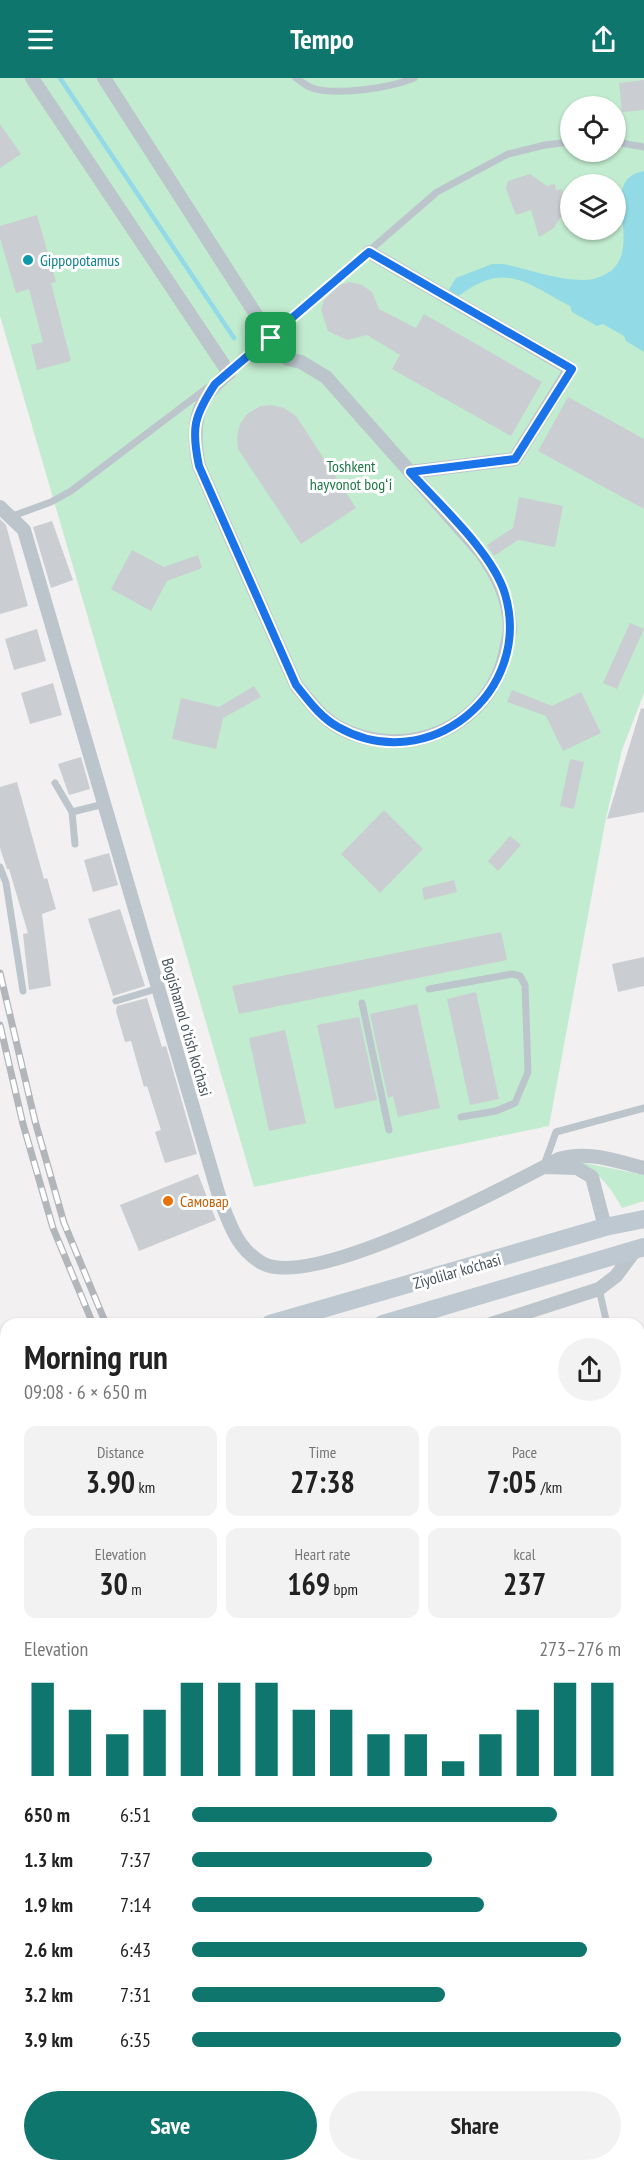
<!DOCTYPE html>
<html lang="en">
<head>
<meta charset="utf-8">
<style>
  :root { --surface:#fff; --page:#f2f2f2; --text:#222; --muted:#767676; --accent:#0f766e }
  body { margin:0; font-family:"PT Sans Narrow",sans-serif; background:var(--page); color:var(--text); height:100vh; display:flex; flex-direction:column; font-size:22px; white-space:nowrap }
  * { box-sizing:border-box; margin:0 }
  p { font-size:20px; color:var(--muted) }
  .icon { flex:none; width:33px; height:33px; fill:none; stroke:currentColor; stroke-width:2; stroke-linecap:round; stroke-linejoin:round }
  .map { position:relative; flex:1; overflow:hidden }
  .drawer { position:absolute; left:0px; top:1240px; width:645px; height:854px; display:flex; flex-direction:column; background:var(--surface); border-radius:18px 18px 0 0; box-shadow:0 2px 4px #0004 }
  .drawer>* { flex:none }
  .controls { position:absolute; left:560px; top:18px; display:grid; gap:12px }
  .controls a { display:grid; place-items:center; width:66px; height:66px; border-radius:50%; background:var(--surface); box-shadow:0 2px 4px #0004; font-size:30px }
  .pin { position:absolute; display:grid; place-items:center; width:51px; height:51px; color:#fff; margin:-26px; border-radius:12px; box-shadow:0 3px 9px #0006 }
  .round { display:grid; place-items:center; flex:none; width:63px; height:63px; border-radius:32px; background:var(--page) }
  .head { display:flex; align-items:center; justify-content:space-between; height:102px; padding:0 24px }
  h1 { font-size:33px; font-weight:700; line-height:45px }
  .metrics { display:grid; grid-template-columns:repeat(3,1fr); gap:9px; height:102px; padding:6px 24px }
  .metrics div { display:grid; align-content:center; border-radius:12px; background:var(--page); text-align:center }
  .metrics b { font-size:30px; font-weight:700 }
  .metrics small { font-size:16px; font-weight:400 }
  .metrics p { font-size:16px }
  .chart { height:168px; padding:12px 24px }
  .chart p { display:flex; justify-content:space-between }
  .chart svg { width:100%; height:108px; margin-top:6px; stroke:var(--accent); stroke-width:6 }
  .action { display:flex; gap:12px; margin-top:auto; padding:12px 24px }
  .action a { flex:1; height:69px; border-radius:36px; background:var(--accent); color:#fff; font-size:24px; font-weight:700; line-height:69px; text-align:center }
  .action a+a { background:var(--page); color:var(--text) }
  ul { padding:0 24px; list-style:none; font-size:20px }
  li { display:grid; grid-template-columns:96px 72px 1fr; align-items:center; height:45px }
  li i { height:15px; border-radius:8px; background:var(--accent) }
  header { display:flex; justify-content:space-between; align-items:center; height:78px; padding:0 24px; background:var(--accent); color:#fff; font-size:27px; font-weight:700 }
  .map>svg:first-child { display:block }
  .green { fill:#c2eccf; fill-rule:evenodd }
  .water { fill:#92dbe6 }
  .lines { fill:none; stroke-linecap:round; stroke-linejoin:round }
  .stream { stroke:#92dbe6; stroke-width:4.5 }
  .building { fill:#cacdd2 }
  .highway-casing { stroke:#7691a7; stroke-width:27 }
  .lane { stroke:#bcc5cc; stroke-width:7 }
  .street { stroke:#bcc5cc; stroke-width:14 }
  .secondary { stroke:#bdc8d0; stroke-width:18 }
  .highway { stroke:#8ba6bb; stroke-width:24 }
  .rail-casing { stroke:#b2b6ba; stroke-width:7 }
  .rail { stroke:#fff; stroke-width:4.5; stroke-dasharray:14; stroke-linecap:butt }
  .route-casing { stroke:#fff; stroke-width:12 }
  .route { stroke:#1a73e8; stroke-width:8 }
  .culture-dot { fill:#0f9aa8; stroke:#fff; stroke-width:2 }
  .food-dot { fill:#e8710a; stroke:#fff; stroke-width:2 }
  .labels { text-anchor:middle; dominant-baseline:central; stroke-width:6; stroke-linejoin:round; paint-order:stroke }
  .culture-label { font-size:16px; fill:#0d838f; stroke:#fff; text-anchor:start }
  .park-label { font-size:16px; fill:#1e7945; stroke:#fff }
  .street-label { font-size:16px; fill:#49545c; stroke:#fff }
  .food-label { font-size:16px; fill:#c56008; stroke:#fff; text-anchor:start }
</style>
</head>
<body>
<header><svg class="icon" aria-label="menu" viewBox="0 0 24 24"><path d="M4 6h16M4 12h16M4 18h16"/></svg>Tempo<svg class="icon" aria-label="share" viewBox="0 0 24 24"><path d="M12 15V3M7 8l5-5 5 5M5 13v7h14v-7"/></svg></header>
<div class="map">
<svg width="644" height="2093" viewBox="0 0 644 2093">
  <rect width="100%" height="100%" fill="#f2f0f0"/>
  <path class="green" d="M0,0h644v615l-22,57 -16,68 -57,308 -295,61 -254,-871zM570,28h45v46h-45zM570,106h45v46h-45z
    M575,1083l69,14v26l-22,7c-13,-23 -23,-36 -47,-47z
    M0,1362h6v66l-6,-4z"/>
  <path class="water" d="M644,93v181l-18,-11 -2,-5 -21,-12 -6,2 -25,-14 -2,-6c-47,-25 -65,-45 -113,-9l-9,-6 8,-13 36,-14h11c25,5 56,17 82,16 9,0 18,-4 26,-9 33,-28 -15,-91 33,-100z"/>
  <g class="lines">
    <path class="stream" d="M60,0l174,260"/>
  </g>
  <path class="building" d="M644,2v30l-22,2 -3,-29z
    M0,46l21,30 -21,14z
    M530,96l17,12 8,-2 1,6 6,-1 2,23 -10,16 -15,9 -8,-27 -15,5 -10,-26 2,-8z
    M37,137l19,67 -5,1 20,78 -34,9 -6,-25 12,-3 -14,-53 -13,4 -16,-55v-12z
    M350,204l12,3 10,7 7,17 37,19 8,-14 118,68 -31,54 -119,-67 8,-14 -33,-20 -20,5 -19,-9 -7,-21 3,-10 15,-15z
    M568,319l76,42v70l-106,-58z
    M272,327l12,3 12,8 60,92 -55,36 -63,-95 -1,-12 3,-13 7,-10 14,-8z
    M519,419l44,9 -8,41 -37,-7 -24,16 -7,-11 26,-17z
    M0,441l6,6 22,81 -28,8z
    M52,443l21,59 -22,8 -18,-61z
    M132,472l32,17 34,-12 4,13 -35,13 -16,30 -40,-22z
    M630,545l14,6 -27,60 -14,-6z
    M37,551l9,32 -32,9 -9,-31z
    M53,605l9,32 -32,9 -9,-31z
    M254,608l7,11 -38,21 -7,31 -44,-10 9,-41 38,9z
    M512,612l40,16 29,-14 20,41 -38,18 -17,-35 -39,-14z
    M641,630l3,1v103l-37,7z
    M81,679l9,32 -21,6 -11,-31z
    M570,681l14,3 -10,47 -14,-3z
    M17,704l27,97 3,-1 9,31 -14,5 9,72 -22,4 -6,-56 5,-1 -19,-64h-2l-7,-21v-61z
    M384,732l39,39 -43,44 -39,-39z
    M510,758l11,9 -23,26 -10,-10z
    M109,775l9,32 -25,7 -9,-32z
    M454,802l3,12 -33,8 -2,-12z
    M120,831l25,77 -32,10 -25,-77z
    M501,854l6,28 -268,54 -7,-28z
    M644,879v29l-26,6 -6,-28z
    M476,914l23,107 -29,6 -23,-106z
    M147,920l15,49 4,-1 31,108 -32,9 -10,-31 6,-2 -14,-44 -3,1 -13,-46 -6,1 -9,-31 1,-5z
    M417,926l23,104 -42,9 -5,-21 -5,2 -18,-84z
    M359,939l18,83 -42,9 -18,-84z
    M285,952l21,93 -37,8 -20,-93z
    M198,1096l18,46 -77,31 -19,-46z"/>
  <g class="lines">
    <defs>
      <path id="highway" d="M0,1310l6,3
        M0,1443l6,4
        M326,2088l2,5
        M364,2088l2,5"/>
    </defs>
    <use href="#highway" class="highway-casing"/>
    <path class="lane" d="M296,0c5,3 10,8 16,10 24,8 78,0 102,-10
      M615,64l29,5
      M228,295l209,-181 71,-38 37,-9 25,-3
      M10,439l41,-15 20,-11 136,-103
      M55,705l17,29 32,-8
      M72,734l3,32
      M0,789l6,16 17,108
      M429,911l83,-15 8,2 5,9 3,87 -13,31 -19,8 -35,6
      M116,923l43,-13
      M362,925l27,127
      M544,1087l12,-33 88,-24
      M599,1211l8,35
      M639,1387l5,23
      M639,1426l5,-1
      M0,1550l6,15
      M639,1958l5,-3
      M639,2038l5,1"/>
    <path class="street" d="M32,0l197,295c-34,26 -38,53 -30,93l97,219c13,16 25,32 42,42 68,37 154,-1 168,-77 1,-7 4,-15 4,-22 -1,-30 -12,-52 -29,-76l-155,-175 -25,-15 -13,-3 -17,-21 -167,-260
      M369,174l202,117 -56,90 -105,13
      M0,429l24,23 195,666c10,26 17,52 43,67 51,28 245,-77 297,-104 28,-9 57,2 85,9
      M545,1089l32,1 15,9 13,50
      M491,1246l108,-35 17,-13 20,-27
      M639,1892l5,-3
      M270,2088l2,5"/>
    <path class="secondary" d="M270,1246l335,-97 39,-8
      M383,1246l261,-77
      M0,1347l6,-1
      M72,2093l16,-5"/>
    <use href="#highway" class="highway"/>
    <defs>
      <path id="rail" d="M0,895l35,148 29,102 42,101
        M0,947l23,99 30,104 40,96
        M496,2088l3,5
        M521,2088l2,5
        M616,2088l6,5"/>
    </defs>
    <use href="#rail" class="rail-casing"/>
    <use href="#rail" class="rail"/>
  </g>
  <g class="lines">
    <defs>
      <path id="route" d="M369,174l203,117 -57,90 -105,13c29,32 83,81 95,122 29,98 -77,184 -167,133 -18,-10 -29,-26 -42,-42l-97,-219c-8,-38 -5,-50 16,-82z"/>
    </defs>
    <use href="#route" class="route-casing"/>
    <use href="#route" class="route"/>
  </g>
  <circle class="culture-dot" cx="28" cy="182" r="6"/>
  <circle class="food-dot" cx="168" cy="1123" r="6"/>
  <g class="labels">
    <g class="culture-label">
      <text x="40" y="182">Gippopotamus</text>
    </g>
    <g class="park-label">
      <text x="351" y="388">Toshkent<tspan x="351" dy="18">hayvonot bogʻi</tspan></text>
    </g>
    <g class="street-label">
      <text transform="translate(187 949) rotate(74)">Bogishamol o'tish ko'chasi</text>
      <text transform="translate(457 1193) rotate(-16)">Ziyolilar ko'chasi</text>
    </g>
    <g class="food-label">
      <text x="180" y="1123">Самовар</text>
    </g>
  </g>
</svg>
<div class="controls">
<a><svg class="icon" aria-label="locate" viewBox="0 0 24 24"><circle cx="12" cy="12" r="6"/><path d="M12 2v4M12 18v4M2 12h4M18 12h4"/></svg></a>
<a><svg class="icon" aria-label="layers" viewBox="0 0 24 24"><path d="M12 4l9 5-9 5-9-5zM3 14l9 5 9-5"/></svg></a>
</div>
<div class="pin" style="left:271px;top:260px;background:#1e9e55"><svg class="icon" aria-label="arrive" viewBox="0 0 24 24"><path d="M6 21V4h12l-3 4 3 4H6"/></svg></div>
<section class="drawer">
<div class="head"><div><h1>Morning run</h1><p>09:08 · 6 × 650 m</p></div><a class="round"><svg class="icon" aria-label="share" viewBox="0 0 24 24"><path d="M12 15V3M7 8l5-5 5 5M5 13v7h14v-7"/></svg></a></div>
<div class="metrics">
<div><p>Distance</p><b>3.90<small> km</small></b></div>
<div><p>Time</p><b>27:38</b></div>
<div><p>Pace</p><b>7:05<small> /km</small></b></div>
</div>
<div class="metrics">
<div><p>Elevation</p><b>30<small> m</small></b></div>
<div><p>Heart rate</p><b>169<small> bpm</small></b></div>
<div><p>kcal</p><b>237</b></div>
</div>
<div class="chart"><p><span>Elevation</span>273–276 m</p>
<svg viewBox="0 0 160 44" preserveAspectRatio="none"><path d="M5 44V6M15 44V17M25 44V27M35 44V17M45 44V6M55 44V6M65 44V6M75 44V17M85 44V17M95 44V27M105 44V27M115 44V38M125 44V27M135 44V17M145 44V6M155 44V6"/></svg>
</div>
<ul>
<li><b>650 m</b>6:51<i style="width:85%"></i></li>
<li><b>1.3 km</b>7:37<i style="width:56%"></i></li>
<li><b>1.9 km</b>7:14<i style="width:68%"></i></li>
<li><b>2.6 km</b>6:43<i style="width:92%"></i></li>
<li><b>3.2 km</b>7:31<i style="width:59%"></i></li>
<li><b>3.9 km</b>6:35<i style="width:100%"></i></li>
</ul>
<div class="action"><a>Save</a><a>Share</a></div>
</section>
</div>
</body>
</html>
